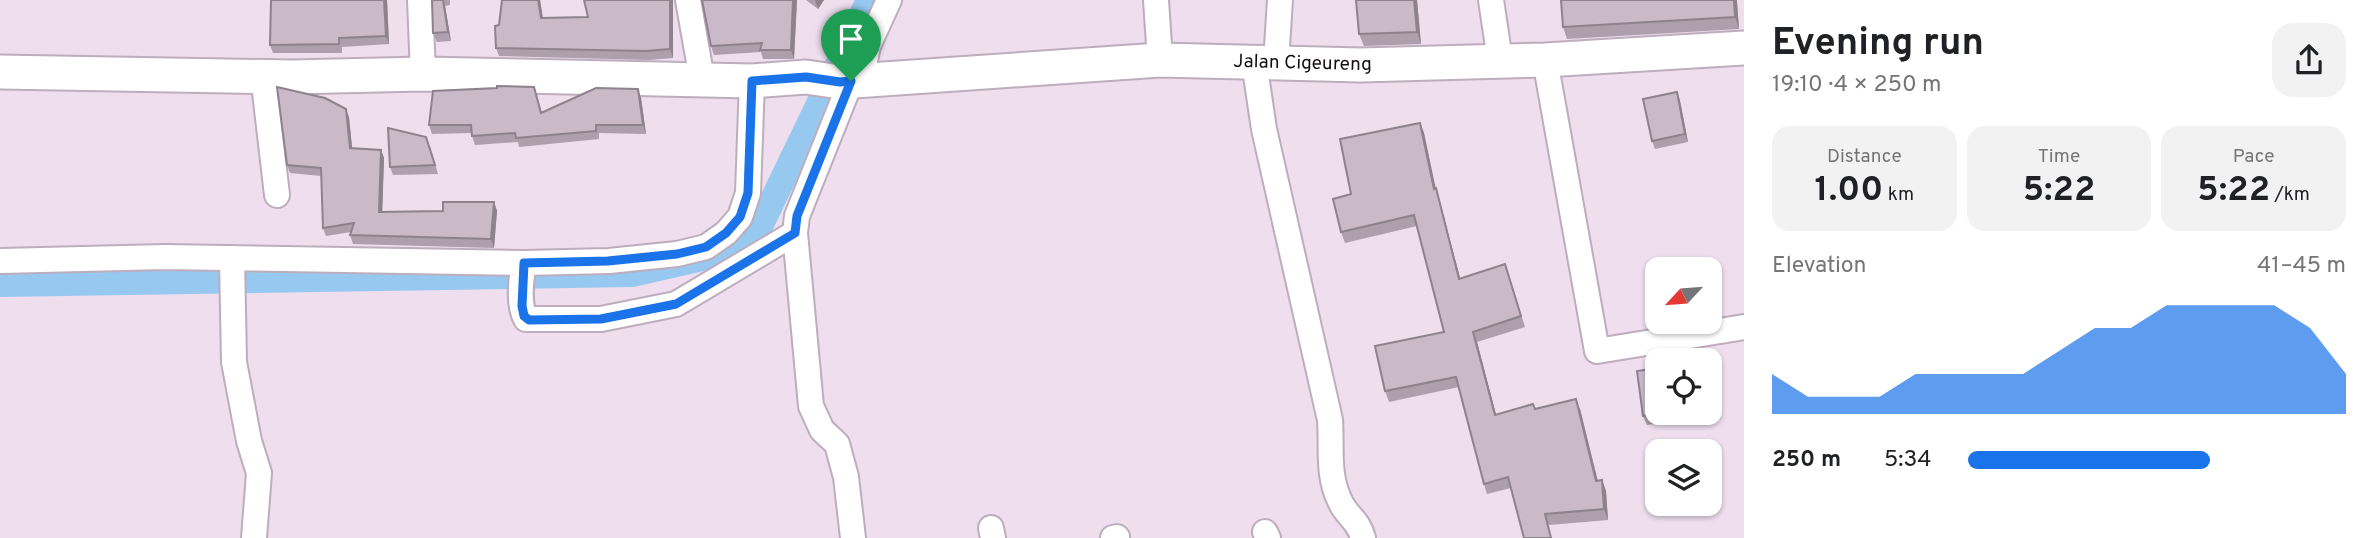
<!DOCTYPE html>
<html lang="en">
<head>
<meta charset="utf-8">
<style>
  :root { --surface:#fff; --page:#f2f2f2; --text:#202124; --muted:#757577; --accent:#1a73e8 }
  body { margin:0; font-family:Overpass,sans-serif; background:var(--page); color:var(--text); height:100vh; display:flex; flex-direction:column; font-size:26px; white-space:nowrap }
  * { box-sizing:border-box; margin:0 }
  p { font-size:23px; color:var(--muted) }
  .icon { flex:none; width:38px; height:38px; fill:none; stroke:currentColor; stroke-width:2; stroke-linecap:round; stroke-linejoin:round }
  .map { position:relative; flex:1; overflow:hidden }
  .panel { display:flex; flex-direction:column; background:var(--surface); width:630px }
  .panel>* { flex:none }
  .needle { width:46px; rotate:244deg }
  .tools { position:absolute; left:1645px; top:257px; display:grid; gap:14px }
  .tools a { display:grid; place-items:center; width:77px; height:77px; border-radius:14px; background:var(--surface); box-shadow:0 2px 5px #0004; font-size:35px }
  .pin { position:absolute; display:grid; place-items:center; width:60px; height:60px; color:#fff; margin:-72px -30px; border-radius:50% 50% 50% 0; rotate:-45deg; box-shadow:0 0 7px #0007 }
  .pin .icon { rotate:45deg }
  .round { display:grid; place-items:center; flex:none; width:74px; height:74px; border-radius:21px; background:var(--page) }
  .summary { display:flex; align-items:center; justify-content:space-between; height:119px; padding:0 28px }
  h1 { font-size:38px; font-weight:700; line-height:52px }
  .figures { display:grid; grid-template-columns:repeat(3,1fr); gap:10px; height:119px; padding:7px 28px }
  .figures div { display:grid; align-content:center; border-radius:18px; background:var(--page); text-align:center }
  .figures b { font-size:35px; font-weight:700 }
  .figures small { font-size:19px; font-weight:400 }
  .figures p { font-size:19px }
  .chart { height:196px; padding:14px 28px }
  .chart p { display:flex; justify-content:space-between }
  .chart svg { width:100%; height:126px; margin-top:7px; fill:var(--accent); opacity:.7 }
  ul { padding:0 28px; list-style:none; font-size:23px }
  li { display:grid; grid-template-columns:112px 84px 1fr; align-items:center; height:52px }
  li i { height:18px; border-radius:9px; background:var(--accent) }
  main { display:flex; flex:1; min-height:0 }
  .map>svg:first-child { display:block }
  .lines { fill:none; stroke-linecap:round; stroke-linejoin:round }
  .canal { stroke:#97c8f0; stroke-width:26 }
  .street-casing { stroke:#bdadbd; stroke-width:28 }
  .secondary-casing { stroke:#bdadbd; stroke-width:37 }
  .street { stroke:#fff; stroke-width:24 }
  .secondary { stroke:#fff; stroke-width:33 }
  .wall { fill:#ad9fad }
  .shaded-wall { fill:#8d828d }
  .building { fill:#c9b9c9; stroke:#8d828d; stroke-width:2 }
  .route-casing { stroke:#fff; stroke-width:14 }
  .route { stroke:#1a73e8; stroke-width:9 }
  .labels { text-anchor:middle; dominant-baseline:central; stroke-width:5; stroke-linejoin:round; paint-order:stroke }
  .street-label { font-size:19px; fill:#150f15; stroke:#fbebfb }
</style>
</head>
<body>
<main>
<div class="map">
<svg width="1744" height="538" viewBox="0 0 1744 538">
  <rect width="100%" height="100%" fill="#eedeee"/>
  <g class="lines">
    <path class="canal" d="M0,284l632,-10 118,-27 119,-247"/>
    <defs>
      <path id="street" d="M420,0l3,74
        M688,0l14,79
        M1156,0l4,60
        M1491,0l9,60
        M1545,60l52,291 147,-24
        M1254,62l10,67 66,291c2,28 -3,55 10,81 6,15 18,18 23,37
        M1276,62l4,-62
        M263,75l14,120
        M861,80l7,-34 21,-46
        M851,81l-54,135 -2,17 16,173 11,24 15,14 9,33 7,61
        M232,258l2,104 15,79 10,32 -5,65
        M0,261l165,-4 359,6 85,-2 68,-7 29,-7 20,-14 14,-16 8,-24 4,-112
        M524,263c-3,16 -6,42 2,56h75l75,-15 119,-71
        M991,528l2,10
        M1265,532l3,6
        M1113,538l4,-1"/>
      <g id="secondary">
        <path id="s1" d="M0,72l292,5 131,-3 329,7 54,-4 34,5 320,-22 201,5 184,-5 199,-12"/>
      </g>
    </defs>
    <use href="#street" class="street-casing"/>
    <use href="#secondary" class="secondary-casing"/>
    <use href="#street" class="street"/>
    <use href="#secondary" class="secondary"/>
  </g>
  <path class="wall" d="M271,0h116l2,44 -47,3v6h-69l-3,-8z
    M432,0h18v5l-5,1 6,35 -14,1 -4,-9z
    M540,0l3,18 45,-1 85,-17v58l-24,2 -150,-4 -3,-8 3,-23z
    M702,0h95l-3,59h-31l-2,-7 -47,3 -3,-9z
    M806,0h18l-6,9z
    M1356,0h61l4,44 -57,2 -5,-12z
    M1737,2l2,27 -172,10 -4,-12z
    M638,89l3,9 5,36 -47,-1v6l-80,8 -1,-5 -43,3 -4,-12 -39,1 -3,-9 108,-29 5,17z
    M1677,92l3,9 8,41 -33,7 -3,-8z
    M349,117l3,31 29,2 3,8 -2,54 61,-1 51,-9 3,9 -3,37 -141,-4 -3,-9 1,-3 -25,4 -3,-8 -2,-52 -31,-3 -3,-8z
    M1420,123l4,10 11,55 4,11 21,79 49,-3 16,52 -48,15 19,73 39,-6h45l18,72 4,-1 4,11 2,29 -59,5 -38,-37 -24,6 -3,-10 -25,-97 -70,15 -4,-11 59,-59 -27,-106 -72,17 -4,-11z
    M430,146l8,28 -45,1 -3,-8z
    M1657,413h31l1,6 -42,6 -4,-9z"/>
  <path class="shaded-wall" d="M384,0h3l2,44 -3,-8z
    M443,0l2,6 6,35 -3,-9z
    M538,0h2l4,27 -3,-9z
    M670,0h3v58l-3,-9z
    M793,0h4l-3,59 -3,-9z
    M815,0h9l-6,9z
    M1414,0h3l4,44 -4,-12z
    M1734,0h3v2l2,27 -4,-12z
    M638,89l3,9 5,36 -3,-9z
    M1677,92l3,9 8,41 -3,-8z
    M346,109l3,8 4,40 -3,-9z
    M1420,123l4,10 14,66 -4,-10z
    M381,150l3,8 -2,62 -3,-8z
    M1436,188l3,11 24,90 -4,-10z
    M494,202l3,9 -3,37 -3,-9z
    M1473,332l4,10 22,84 -4,-11z
    M1576,399l4,10 20,82 -4,-10z
    M1602,480l4,11 2,29 -4,-11z"/>
  <path class="building" d="M271,0h113l2,36 -47,2v6l-69,1z
    M432,0h11l5,32 -15,1z
    M502,0h36l3,18 47,-1 -4,-17h86v49l-24,2 -150,-3 -1,-22 4,-1z
    M702,0h91l-2,50h-31l2,-7 -51,3z
    M1356,0h58l3,32 -58,2z
    M1561,0h173l1,17 -172,10z
    M497,86l37,1 7,26 55,-25 42,1 5,36h-47v6l-80,7 -1,-5 -43,3 -1,-11h-42l4,-34 64,-3z
    M277,87l48,11 21,11 4,39 31,2 -2,62 64,-1v-9h51l-3,37 -141,-4 4,-12 -31,5 -2,-60 -34,-3z
    M1677,92l8,42 -33,7 -9,-42z
    M1420,123l14,66 2,-1 23,91 46,-15 16,52 -48,16 22,83 38,-11 2,5 41,-10 20,82 6,-1 2,29 -59,5 6,24h-27l-16,-61 -24,7 -28,-107 -71,14 -10,-45 69,-14 -30,-117 -73,17 -8,-33 18,-5 -11,-55z
    M388,128l38,9 9,28 -45,2z
    M1657,368v45h11l-25,3 -6,-45z"/>
  <g class="lines">
    <defs>
      <path id="route" d="M806,77l34,5 11,-1 -54,135 -2,17 -119,71 -75,15 -72,1 -5,-4 -2,-10 2,-43 84,-2 69,-7 29,-7 20,-14 14,-16 8,-24 4,-112z"/>
    </defs>
    <use href="#route" class="route-casing"/>
    <use href="#route" class="route"/>
  </g>
  <g class="labels">
    <g class="street-label">
      <text stroke="none"><textPath href="#s1" startOffset="1304">Jalan Cigeureng</textPath></text>
    </g>
  </g>
</svg>
<div class="tools">
<a><svg class="needle" viewBox="-14 -14 28 28"><path d="M0-13l5 13h-10z" fill="#e53935"/><path d="M0 13l5-13h-10z" fill="#757577"/></svg></a>
<a><svg class="icon" aria-label="locate" viewBox="0 0 24 24"><circle cx="12" cy="12" r="6"/><path d="M12 2v4M12 18v4M2 12h4M18 12h4"/></svg></a>
<a><svg class="icon" aria-label="layers" viewBox="0 0 24 24"><path d="M12 4l9 5-9 5-9-5zM3 14l9 5 9-5"/></svg></a>
</div>
<div class="pin" style="left:851px;top:81px;background:#1e9e55"><svg class="icon" aria-label="arrive" viewBox="0 0 24 24"><path d="M6 21V4h12l-3 4 3 4H6"/></svg></div>
</div>
<section class="panel">
<div class="summary"><div><h1>Evening run</h1><p>19:10 · 4 × 250 m</p></div><a class="round"><svg class="icon" aria-label="share" viewBox="0 0 24 24"><path d="M12 15V3M7 8l5-5 5 5M5 13v7h14v-7"/></svg></a></div>
<div class="figures">
<div><p>Distance</p><b>1.00<small> km</small></b></div>
<div><p>Time</p><b>5:22</b></div>
<div><p>Pace</p><b>5:22<small> /km</small></b></div>
</div>
<div class="chart"><p><span>Elevation</span>41–45 m</p>
<svg viewBox="0 0 160 44" preserveAspectRatio="none"><path d="M0 44V30L10 38L20 38L30 38L40 30L50 30L60 30L70 30L80 22L90 14L100 14L110 6L120 6L130 6L140 6L150 14L160 30V44z"/></svg>
</div>
<ul>
<li><b>250 m</b>5:34<i style="width:64%"></i></li>
</ul>
</section>
</main>
</body>
</html>
